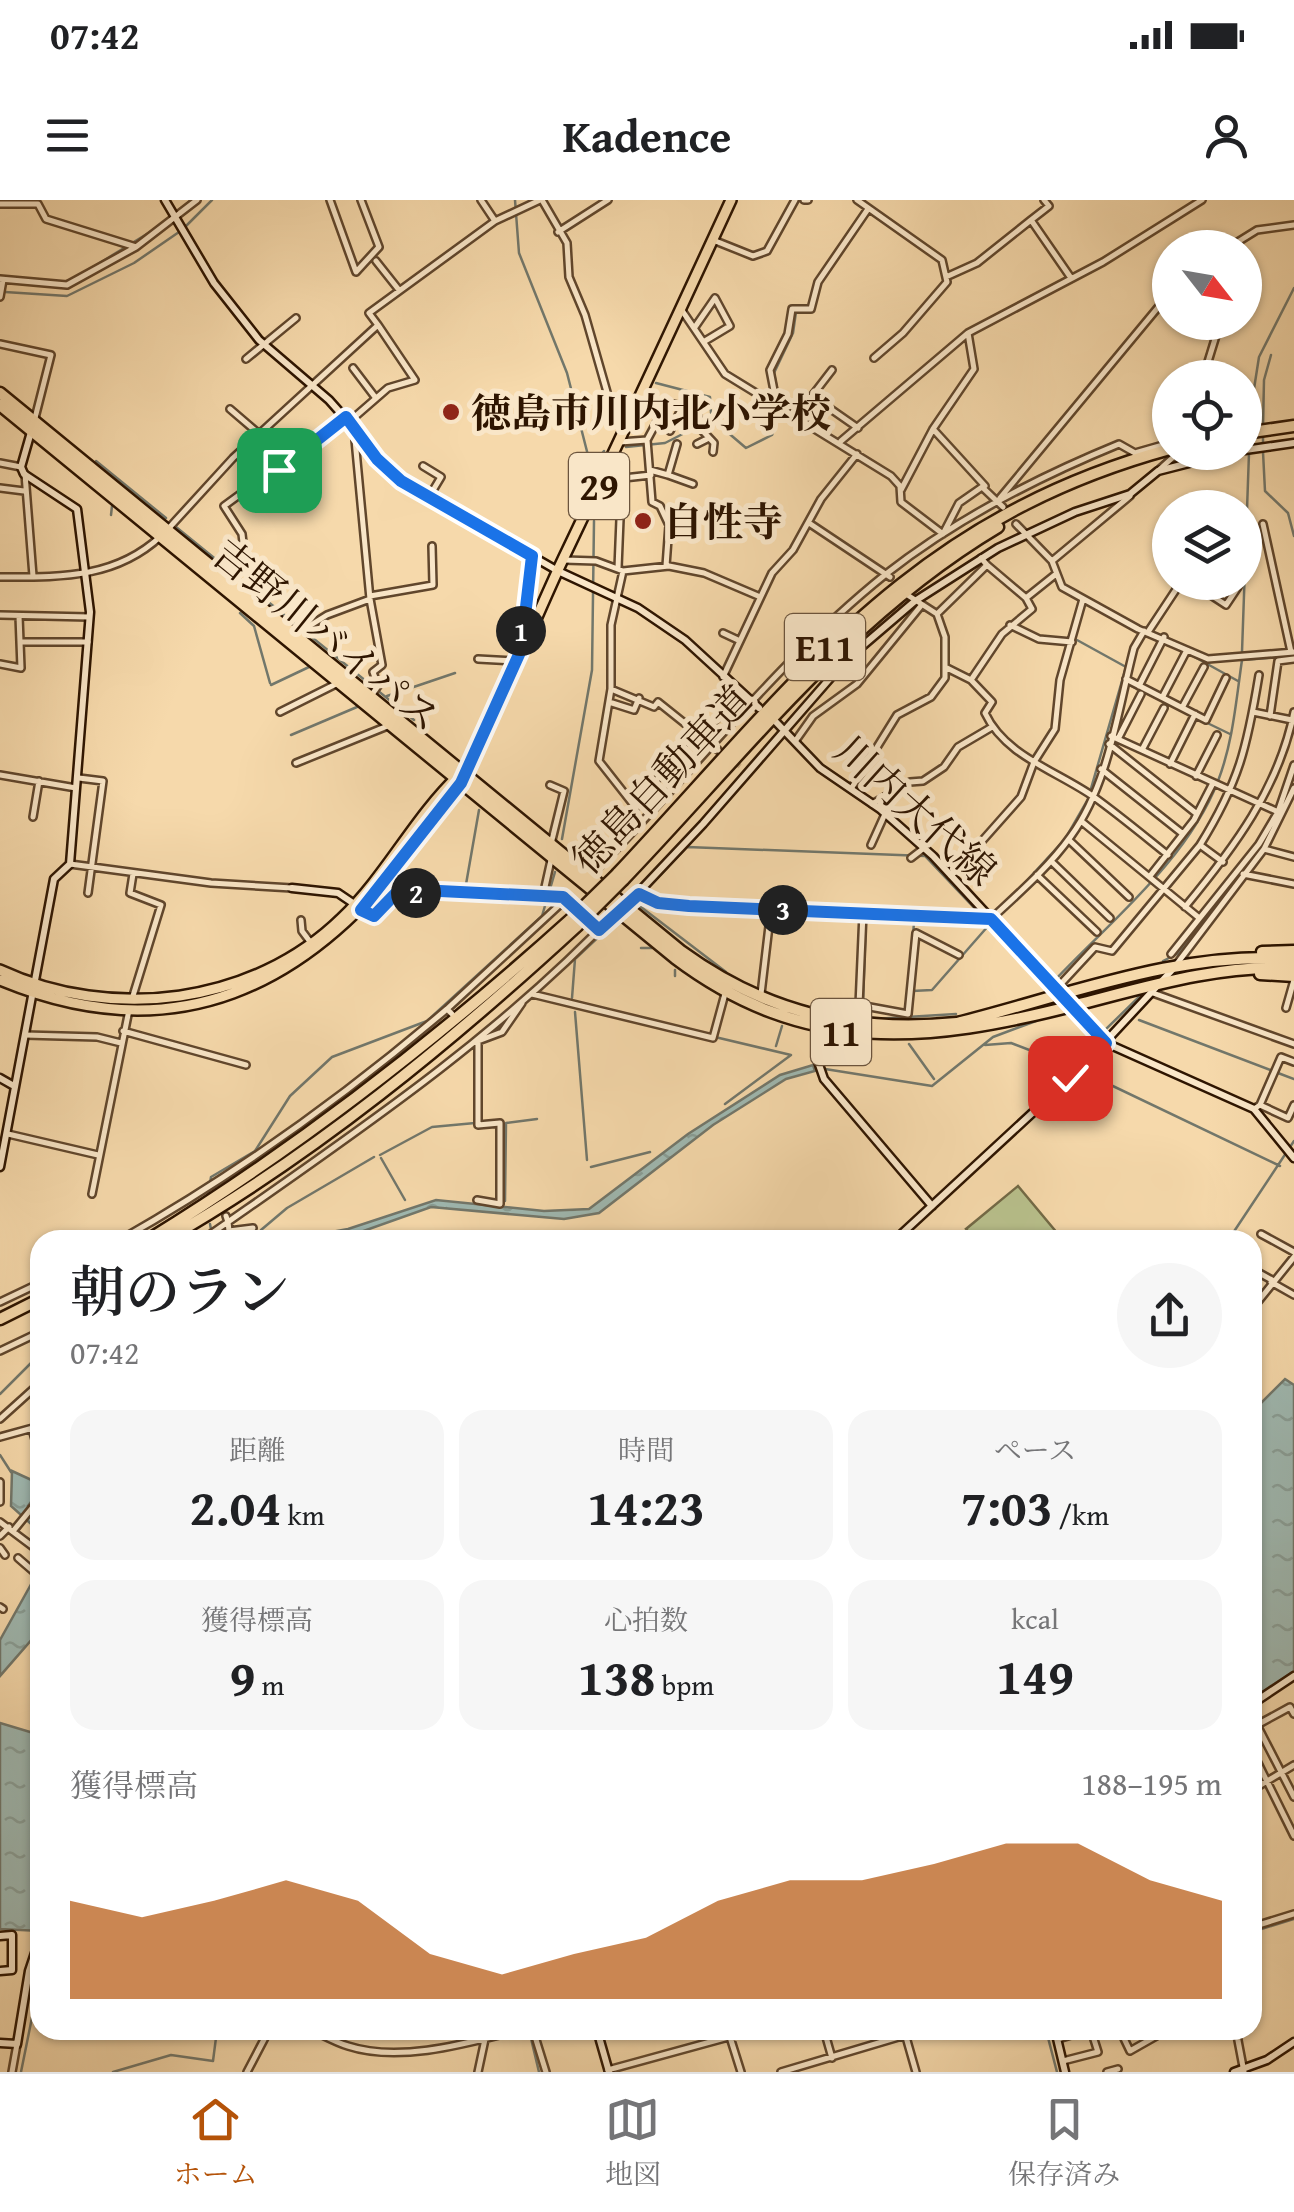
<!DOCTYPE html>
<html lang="ja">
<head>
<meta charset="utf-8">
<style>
  :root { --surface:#fff; --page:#f6f6f6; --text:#202124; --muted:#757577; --line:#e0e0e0; --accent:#b45309 }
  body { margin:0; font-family:"Gentium Book Plus","Noto Serif JP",serif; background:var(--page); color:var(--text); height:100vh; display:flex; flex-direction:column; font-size:38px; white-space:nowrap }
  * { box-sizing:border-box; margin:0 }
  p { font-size:32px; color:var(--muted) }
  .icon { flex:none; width:55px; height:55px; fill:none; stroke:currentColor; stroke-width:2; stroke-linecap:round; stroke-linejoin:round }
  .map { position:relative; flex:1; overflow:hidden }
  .details { position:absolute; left:30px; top:1030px; width:1232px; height:810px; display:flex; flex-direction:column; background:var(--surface); border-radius:30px; box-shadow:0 2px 8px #0004 }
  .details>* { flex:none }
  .needle { width:65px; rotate:121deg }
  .tools { position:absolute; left:1152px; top:30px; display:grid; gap:20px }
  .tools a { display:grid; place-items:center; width:110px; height:110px; border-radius:50%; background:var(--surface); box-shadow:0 2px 8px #0004; font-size:50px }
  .pin { position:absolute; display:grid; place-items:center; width:85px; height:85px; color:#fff; margin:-42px; border-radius:20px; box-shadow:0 5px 15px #0006 }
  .km { position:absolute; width:50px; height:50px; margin:-25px; border-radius:50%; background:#222; color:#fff; font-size:28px; line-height:50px; text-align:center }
  .round { display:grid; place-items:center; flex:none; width:105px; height:105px; border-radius:52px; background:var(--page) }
  .summary { display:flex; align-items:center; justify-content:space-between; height:170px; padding:0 40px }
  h1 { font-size:55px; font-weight:600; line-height:75px }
  .metrics { display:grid; grid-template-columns:repeat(3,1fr); gap:15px; height:170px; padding:10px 40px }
  .metrics div { display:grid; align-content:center; border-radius:25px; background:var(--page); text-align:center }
  .metrics b { font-size:50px; font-weight:600 }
  .metrics small { font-size:28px; font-weight:400 }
  .metrics p { font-size:28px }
  .chart { height:280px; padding:20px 40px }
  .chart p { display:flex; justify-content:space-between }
  .chart svg { width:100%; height:180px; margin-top:10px; fill:var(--accent); opacity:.7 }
  .status { display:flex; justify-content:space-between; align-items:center; height:70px; padding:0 50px; background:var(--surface); direction:ltr }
  .status svg { height:28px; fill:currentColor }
  header { display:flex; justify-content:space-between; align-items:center; height:130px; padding:0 40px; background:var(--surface); font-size:45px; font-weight:600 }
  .tabs { display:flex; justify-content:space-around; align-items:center; height:140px; border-top:2px solid var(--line); background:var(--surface); font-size:28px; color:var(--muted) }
  .tabs a { display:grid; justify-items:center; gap:5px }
  .tabs .selected { color:var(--accent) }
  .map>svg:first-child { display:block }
  .garden { fill:#b8c08c; stroke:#736a46; stroke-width:2.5 }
  .water { fill:url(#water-ripples); stroke:#72776b; stroke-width:2.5 }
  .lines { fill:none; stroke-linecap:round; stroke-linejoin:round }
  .stream { stroke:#72776b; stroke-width:2.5 }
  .street-tunnel { stroke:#ceb289; stroke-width:5; stroke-dasharray:5 2.5; stroke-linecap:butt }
  .street-casing { stroke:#60462c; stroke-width:10 }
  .secondary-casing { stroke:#2e1501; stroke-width:11 }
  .primary-casing { stroke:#2e1501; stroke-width:14 }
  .highway-casing { stroke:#2e1501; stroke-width:15 }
  .street { stroke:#f9e6c8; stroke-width:5 }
  .secondary { stroke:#f9e6c8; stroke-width:6 }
  .primary { stroke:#f6d9ab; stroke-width:9 }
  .highway { stroke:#f6d9ab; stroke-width:10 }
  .highway-bridge-casing { stroke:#2e1501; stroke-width:15; stroke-linecap:butt }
  .highway-bridge { stroke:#f6d9ab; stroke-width:10 }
  .route-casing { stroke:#fff; stroke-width:20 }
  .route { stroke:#1a73e8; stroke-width:12 }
  .poi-dot { fill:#8f2418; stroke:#f9e6c8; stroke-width:4 }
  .labels { text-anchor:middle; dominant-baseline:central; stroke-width:10; stroke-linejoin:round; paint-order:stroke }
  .shield { fill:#f9e6c8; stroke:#6b543d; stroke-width:2.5 }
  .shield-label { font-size:38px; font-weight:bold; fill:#2e1501 }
  .poi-label { font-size:40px; font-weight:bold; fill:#2e1501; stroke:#f9e6c8; text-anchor:start }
  .street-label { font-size:40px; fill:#2e1501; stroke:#f9e6c8 }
</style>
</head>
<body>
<div class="status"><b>07:42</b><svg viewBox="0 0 49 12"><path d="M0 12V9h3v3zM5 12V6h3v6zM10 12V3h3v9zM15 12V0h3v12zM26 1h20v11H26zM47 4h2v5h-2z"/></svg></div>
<header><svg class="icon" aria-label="menu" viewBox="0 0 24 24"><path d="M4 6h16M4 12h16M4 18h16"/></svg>Kadence<svg class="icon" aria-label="person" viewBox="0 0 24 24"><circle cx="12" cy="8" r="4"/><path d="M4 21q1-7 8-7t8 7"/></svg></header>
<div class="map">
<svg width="1294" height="1872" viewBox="0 0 1294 1872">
  <defs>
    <pattern id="water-ripples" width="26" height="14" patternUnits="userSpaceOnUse" patternTransform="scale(2.5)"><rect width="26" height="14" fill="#9fb9b2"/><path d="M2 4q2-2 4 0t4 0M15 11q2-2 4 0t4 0" fill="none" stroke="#899e97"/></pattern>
  </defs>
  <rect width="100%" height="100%" fill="#f6d9ab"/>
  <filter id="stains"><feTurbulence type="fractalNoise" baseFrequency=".002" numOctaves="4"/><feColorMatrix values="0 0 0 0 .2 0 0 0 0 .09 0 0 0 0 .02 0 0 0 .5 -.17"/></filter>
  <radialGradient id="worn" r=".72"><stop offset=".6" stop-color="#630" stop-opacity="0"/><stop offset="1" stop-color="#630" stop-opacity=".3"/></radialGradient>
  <path class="garden" d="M1018,986l45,54h-87l-10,-11z"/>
  <path class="water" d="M813,865l2,6 -29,8 -73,46 -114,88 -35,6 -133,-12 -90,32 -54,1 61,-11 88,-29 108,11 45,-2 99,-75 92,-59z
    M1285,1179l9,6v286l-41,27v-287z
    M12,1271l26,12 2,7 -12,16 12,12v14l-29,-26z
    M34,1379l6,4v47l-40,46v-36z
    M0,1523l40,12v196l-40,-2z"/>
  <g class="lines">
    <path class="stream" d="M515,0l4,53 48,120 25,98
      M181,9l10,-9
      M185,27l27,-27
      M85,72l70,-43
      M0,76l25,3
      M818,79l43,-64
      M5,92l62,4 67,-33 45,-31
      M1200,178l15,-51
      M656,183l54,14 1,16
      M780,204l-6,-31 19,-40 3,-21 13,-2
      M1248,227l11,-70 35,-69
      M1263,227l1,-47 7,-25
      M1248,235l1,11
      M1263,235v9
      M626,247l39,-4 47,-24 34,29 26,-13 8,-23
      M1263,252l2,39 23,22 6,23
      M96,261l70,57
      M593,265l11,-14
      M1136,285l38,-33
      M1108,312l12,-11
      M111,315l1,-9
      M176,327l238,193
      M1052,357l34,-28
      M240,413l14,13 16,57
      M1242,452l7,-199
      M1191,455l47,26
      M271,485l38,-18
      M1129,485l101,49
      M387,496l68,-23
      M291,535l66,-28
      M1284,603l10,-29
      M562,639l30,-169 2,-149
      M1260,647l11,-19
      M649,687l38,-40 238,9 55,58
      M465,690l14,-80
      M1013,696l52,-57 23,-40 38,-132 -49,-27
      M637,704l89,68
      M777,712l82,4
      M912,746l2,-23
      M641,748h11
      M1163,761l16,-8 32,-45
      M675,776v-6
      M1056,779c56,-59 132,-120 162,-198 15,-39 18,-80 24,-121l52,-4
      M912,791l20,-1 57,-65
      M572,798l3,-39 32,-30
      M863,802l3,-84
      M824,811l50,8 82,-5
      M575,812l12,148
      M1139,820l134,51
      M715,837l76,18 -66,49
      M909,844l25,35
      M985,845l26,-2 60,23 209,100
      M776,846l6,-20
      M1070,864l71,-69
      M825,869l107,17 61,-49 43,-16
      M1278,873l16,6
      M483,922l13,-1
      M380,955l52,-28 43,-4
      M381,958l24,42
      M591,967l59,-15
      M208,996l3,-19 44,-26 35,-55 42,-39 95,-36 115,-105 13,-44
      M505,1001l1,-78 31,-4
      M210,1024l3,16
      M261,1030l26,-22 87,-51
      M1224,1040l9,-7 61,-92
      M0,1194l40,-40
      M0,1255l11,17
      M1283,1569l11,-8
      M1252,1732l42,-13
      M529,1830l10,42
      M1046,1830l11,42
      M1233,1830l2,10
      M21,1872l19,-94
      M113,1872l58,-17 42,6 4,-31"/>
    <path class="street-tunnel" d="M718,550l23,17"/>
    <defs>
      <path id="street" d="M330,0l26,72 23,-25 -18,-47
        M481,0l14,21
        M542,0l25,43 2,34 16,38 24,84 15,27
        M804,0h4
        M857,0l85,60 5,22 -44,51 -29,25
        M1044,0l5,6 -18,14 40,58
        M0,4h38l8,15 90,28
        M558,32l50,-32
        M713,40l40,16 14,-5 28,-51
        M1228,48l29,-18 37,-5
        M376,61l23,29
        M946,77l31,-14 54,-43
        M0,79l67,6 69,-38 61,-47
        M0,97l3,-17
        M681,109l44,65 166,102 9,10 1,16 42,32 16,-31 23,-16 21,20
        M695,127l20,-29 15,28 -25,15
        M0,144l51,11 -16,63
        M246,159l50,-41
        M353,168l22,29
        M832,170l-20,26 46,32
        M1203,178l16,-52
        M777,206l-7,-36 18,-36 4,-25h19l7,-27 50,-73
        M230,209l28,24
        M350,221l38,-33 27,-8 -37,-55
        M933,229l52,57
        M670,231l13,-25
        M647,240l5,62 8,4 9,19 -3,41
        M841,241l127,-108 135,-71 99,-62
        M620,242l27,-2 20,-37 30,6 2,18 15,16 -1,9
        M697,244l12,-6
        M612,261l8,58 -2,49
        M0,263l21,4
        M423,266l18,11 -12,20
        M1160,269l19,-17
        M650,270l18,5 9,-31
        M25,274l8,102
        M668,275l25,9
        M615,279l36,-4
        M0,288l24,3
        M901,290l32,-61 41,-60 -6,-36
        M1000,298l170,-205
        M809,323l81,54
        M1016,324l36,37 10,26 76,42 70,30 86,-7
        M1263,324l28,128
        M169,328l64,-70 145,-133 -9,-12 126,-92 45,-21
        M245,360l-3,-26 -18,-28 122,-89
        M564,360l32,1 27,10 46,-5 35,7 54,23
        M1052,361l78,-65
        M987,365l39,33
        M623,371l-12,54v64l-12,72 37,47
        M0,377c60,0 115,2 161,-41
        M1191,382l35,23 12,-18 -7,-5
        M370,396l63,-11 -1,-39
        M370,399l12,66 -9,7 5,14 -7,10
        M937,414l50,-49 -6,-7
        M0,415l89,2
        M19,416l1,26h68
        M1010,425l29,14 33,3
        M1148,432l33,-50
        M723,433l15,7
        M295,435l32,-20 43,-16 -16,-170
        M520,447l11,-90
        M478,459l38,2
        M0,464l21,4 -1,-26
        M947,468l24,12 21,22 -7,11c20,43 72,58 109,84 25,18 49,38 74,58
        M723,477l49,-104 21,-23 28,-51 36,-45
        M1126,479l80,41 20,-42
        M971,480l31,-46 30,-25 -6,-11 30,-24
        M1139,486l25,-49
        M611,489l43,18 4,-5 60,48
        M1163,496l24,-46
        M609,502l25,8 5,-12
        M1183,506l21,-39
        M280,512l56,-28
        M1253,512l39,8
        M1270,516l8,-55 16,-2
        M1111,536l165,75
        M1118,539l23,-45
        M796,540l17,-24 44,-32 63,-77
        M1109,544l88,70
        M1142,550l22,-42
        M296,563l94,-38
        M1170,564l25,-50
        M1101,569l82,65
        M0,575l76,13
        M1196,576l21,-41
        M79,578l24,3 -15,112
        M550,585l14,6 -13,53
        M851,589l46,-74 34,-18 14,-19v-41l-8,-23 -28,-18
        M872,604l38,-22 13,-1 21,-14 14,-20 34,-20
        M33,617l6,-36
        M1081,621l117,96
        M637,626l-7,-8 2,-5 59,-79 19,-9 33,-31
        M1069,640l60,57
        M871,645l14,-31
        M1200,645c39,-63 47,-97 59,-170
        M1264,649l30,8
        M911,658l13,-10
        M551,660l-8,36 24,2 13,12
        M1051,661l59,57
        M70,664l141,19 81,5
        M592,674c99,-99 184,-212 294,-300 70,-55 150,-96 233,-130l16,9 35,-10
        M1243,674l51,10
        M1037,675l60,57
        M951,676l70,-79 13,-35 21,-33 5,-49 23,-81
        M1150,676l44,-56 18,-35
        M625,703l14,-9 19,9 31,2 302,14c28,-26 58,-52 80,-83 38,-52 47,-127 63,-188l10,-17
        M1185,707c48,-58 94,-119 109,-195
        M863,713l-4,92 49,9 8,-81 43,22
        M301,720l1,11 9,12
        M1171,754l88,-110 19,-32 16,-47
        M1176,765l88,-116 30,-61
        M1057,788l38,-41 17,4 88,-106 23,17
        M1153,793l141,51
        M532,794l181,44 13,-48
        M761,794l10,-85
        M132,799l29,-94 -31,-12 3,-19
        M1286,808l8,-28
        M447,809l120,-111
        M123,831l123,34
        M25,835l72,2 24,6
        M478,841l24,-9 20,-29
        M1260,905l28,13 6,-13
        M1254,909l6,-4 21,-48 13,5
        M8,934l90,21
        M92,994l37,-184
        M477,1000l23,4v-81l-22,2v-84
        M229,1031l-1,-9c136,-95 275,-190 389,-311
        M1261,1034l33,18
        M120,1040c117,-66 225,-144 327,-231l5,5
        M202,1040l26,-18 -2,-6
        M222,1040l7,-9 24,-3
        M267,1040v-2
        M1252,1069l20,11
        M1271,1082l23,13
        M0,1102l40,-19
        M1252,1109l42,-52
        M0,1151l40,-19
        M0,1219l40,-36
        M32,1229l7,25
        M0,1237l40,-11
        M0,1282v20
        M0,1322l40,30
        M14,1330l18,-22
        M0,1336l9,-9
        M0,1348l5,7
        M18,1358l22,19
        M0,1407l3,2
        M1257,1525l33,-18 4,7
        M1252,1528l5,-3 37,72
        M1252,1551l42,85
        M1252,1590l42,-25
        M1252,1727l42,-13
        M312,1830c11,5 23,12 36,16 52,17 120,-3 171,-16
        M533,1830l13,42
        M824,1830l8,28
        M1120,1830l10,21 37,-21
        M1236,1830l8,42
        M730,1837l11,35
        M906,1837l10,35
        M1058,1839l30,-9
        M1063,1861l35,-9 -7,-22
        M608,1870l146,-40
        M12,1872l5,-28
        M247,1872l22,-42
        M478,1872l9,-42
        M781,1872l141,-42
        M1107,1872l11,-3"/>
      <path id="secondary" d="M165,0l49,83 45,57 70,60 72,81 157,90 80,37 47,32 74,68
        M1245,250l49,-7
        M776,522l44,46 60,41 53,47 173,187 148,66 40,49
        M292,688l46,5 34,23 28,-27 143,7
        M636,695l67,-71 143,-164 69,-59 83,-53 77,-36 55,-18 28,-23 74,-19
        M818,823l-2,33 8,23 108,127
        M0,878l14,8
        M0,967l54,-288 16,-15 20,-252 -13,-103 -53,-35 -3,-7 10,-35
        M895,1040l187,-173 91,-98
        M1252,1504l42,-28
        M0,1736l12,-1v35l-12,1
        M597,1830l12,42
        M1055,1830l10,42
        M0,1843l17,1 12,-73 11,-33
        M1234,1872l33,-12 27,-18"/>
      <path id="primary" d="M0,770c112,52 253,35 342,-52 44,-42 72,-100 116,-142
        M0,780c175,73 308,7 415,-136 14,-19 34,-39 45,-60 39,-73 69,-153 104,-227 57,-119 112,-238 167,-357"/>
      <path id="highway" d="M0,193l681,558c85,62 172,82 276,72 108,-27 224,-73 337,-64
        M0,205l675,553c130,98 252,85 401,47 74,-19 141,-40 218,-37
        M1245,233l49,-7
        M617,674c176,-187 289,-353 553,-425
        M623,680c120,-125 224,-263 375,-353
        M1262,752l32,-1
        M1260,774l34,2
        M148,1040c153,-94 290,-201 423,-321
        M165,1040c150,-86 285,-197 412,-314
        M0,1119l40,-20"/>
    </defs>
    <use href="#street" class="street-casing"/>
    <use href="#secondary" class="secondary-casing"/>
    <use href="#primary" class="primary-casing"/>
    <use href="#highway" class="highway-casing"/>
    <use href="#street" class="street"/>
    <use href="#secondary" class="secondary"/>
    <use href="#primary" class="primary"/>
    <use href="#highway" class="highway"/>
    <defs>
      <path id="highway-bridge" d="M571,719l46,-45
        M577,726l46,-46"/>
    </defs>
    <use href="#highway-bridge" class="highway-bridge-casing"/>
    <use href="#highway-bridge" class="highway-bridge"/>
  </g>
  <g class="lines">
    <defs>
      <path id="route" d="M279,270l67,-53 31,42 24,22 131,75 -11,94 -60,133 -100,127 13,6 26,-27 163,8 36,33 40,-36 19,9 31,3 302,13 115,124 -36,35"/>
    </defs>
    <use href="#route" class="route-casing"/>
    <use href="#route" class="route"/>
  </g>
  <g class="poi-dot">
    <circle cx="451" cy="212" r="10"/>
    <circle cx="643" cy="321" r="10"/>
  </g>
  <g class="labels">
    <g class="shield">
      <rect x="569" y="253" width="60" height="66" rx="8"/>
      <rect x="785" y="414" width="80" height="66" rx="8"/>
      <rect x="811" y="799" width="60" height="66" rx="8"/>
    </g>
    <g class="shield-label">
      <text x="599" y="286">29</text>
      <text x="825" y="447">E11</text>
      <text x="841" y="832">11</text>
    </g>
    <g class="poi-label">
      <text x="471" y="212">徳島市川内北小学校</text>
      <text x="663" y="321">自性寺</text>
    </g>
    <g class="street-label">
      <text transform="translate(327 435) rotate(39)">吉野川バイパス</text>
      <text transform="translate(661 579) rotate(-47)">徳島自動車道</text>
      <text transform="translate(916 610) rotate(42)">川内大代線</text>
    </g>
  </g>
  <rect width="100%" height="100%" filter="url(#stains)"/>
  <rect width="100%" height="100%" fill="url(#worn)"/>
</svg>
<div class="tools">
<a><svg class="needle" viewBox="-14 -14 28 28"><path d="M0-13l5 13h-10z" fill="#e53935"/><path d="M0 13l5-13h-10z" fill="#757577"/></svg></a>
<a><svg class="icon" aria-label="locate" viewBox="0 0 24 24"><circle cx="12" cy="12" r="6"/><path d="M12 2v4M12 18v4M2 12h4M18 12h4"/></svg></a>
<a><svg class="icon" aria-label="layers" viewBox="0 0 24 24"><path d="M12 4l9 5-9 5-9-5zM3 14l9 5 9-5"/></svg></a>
</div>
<div class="pin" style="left:279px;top:270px;background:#1e9e55"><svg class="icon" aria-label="arrive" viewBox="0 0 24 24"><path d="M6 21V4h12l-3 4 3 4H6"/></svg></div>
<div class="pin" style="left:1070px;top:878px;background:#d93025"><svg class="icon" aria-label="check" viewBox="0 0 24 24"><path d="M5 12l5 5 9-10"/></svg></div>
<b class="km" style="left:521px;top:431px">1</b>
<b class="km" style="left:416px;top:693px">2</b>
<b class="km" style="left:783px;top:710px">3</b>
<section class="details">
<div class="summary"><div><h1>朝のラン</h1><p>07:42</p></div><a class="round"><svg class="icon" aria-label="share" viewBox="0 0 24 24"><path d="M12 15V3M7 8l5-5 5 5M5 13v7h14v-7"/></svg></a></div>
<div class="metrics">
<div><p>距離</p><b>2.04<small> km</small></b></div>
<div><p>時間</p><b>14:23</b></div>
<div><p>ペース</p><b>7:03<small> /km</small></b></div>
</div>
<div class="metrics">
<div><p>獲得標高</p><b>9<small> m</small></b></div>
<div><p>心拍数</p><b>138<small> bpm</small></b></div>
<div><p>kcal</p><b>149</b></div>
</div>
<div class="chart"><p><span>獲得標高</span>188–195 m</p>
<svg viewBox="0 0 160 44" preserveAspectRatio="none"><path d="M0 44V20L10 24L20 20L30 15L40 20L50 33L60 38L70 33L80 29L90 20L100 15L110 15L120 11L130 6L140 6L150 15L160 20V44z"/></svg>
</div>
</section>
</div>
<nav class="tabs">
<a class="selected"><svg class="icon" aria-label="home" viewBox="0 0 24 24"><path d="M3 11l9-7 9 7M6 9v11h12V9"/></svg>ホーム</a>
<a><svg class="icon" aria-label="map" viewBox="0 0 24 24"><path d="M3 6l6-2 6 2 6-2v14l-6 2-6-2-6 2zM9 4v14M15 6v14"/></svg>地図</a>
<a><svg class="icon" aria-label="saved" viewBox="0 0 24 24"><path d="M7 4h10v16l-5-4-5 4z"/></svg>保存済み</a>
</nav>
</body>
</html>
